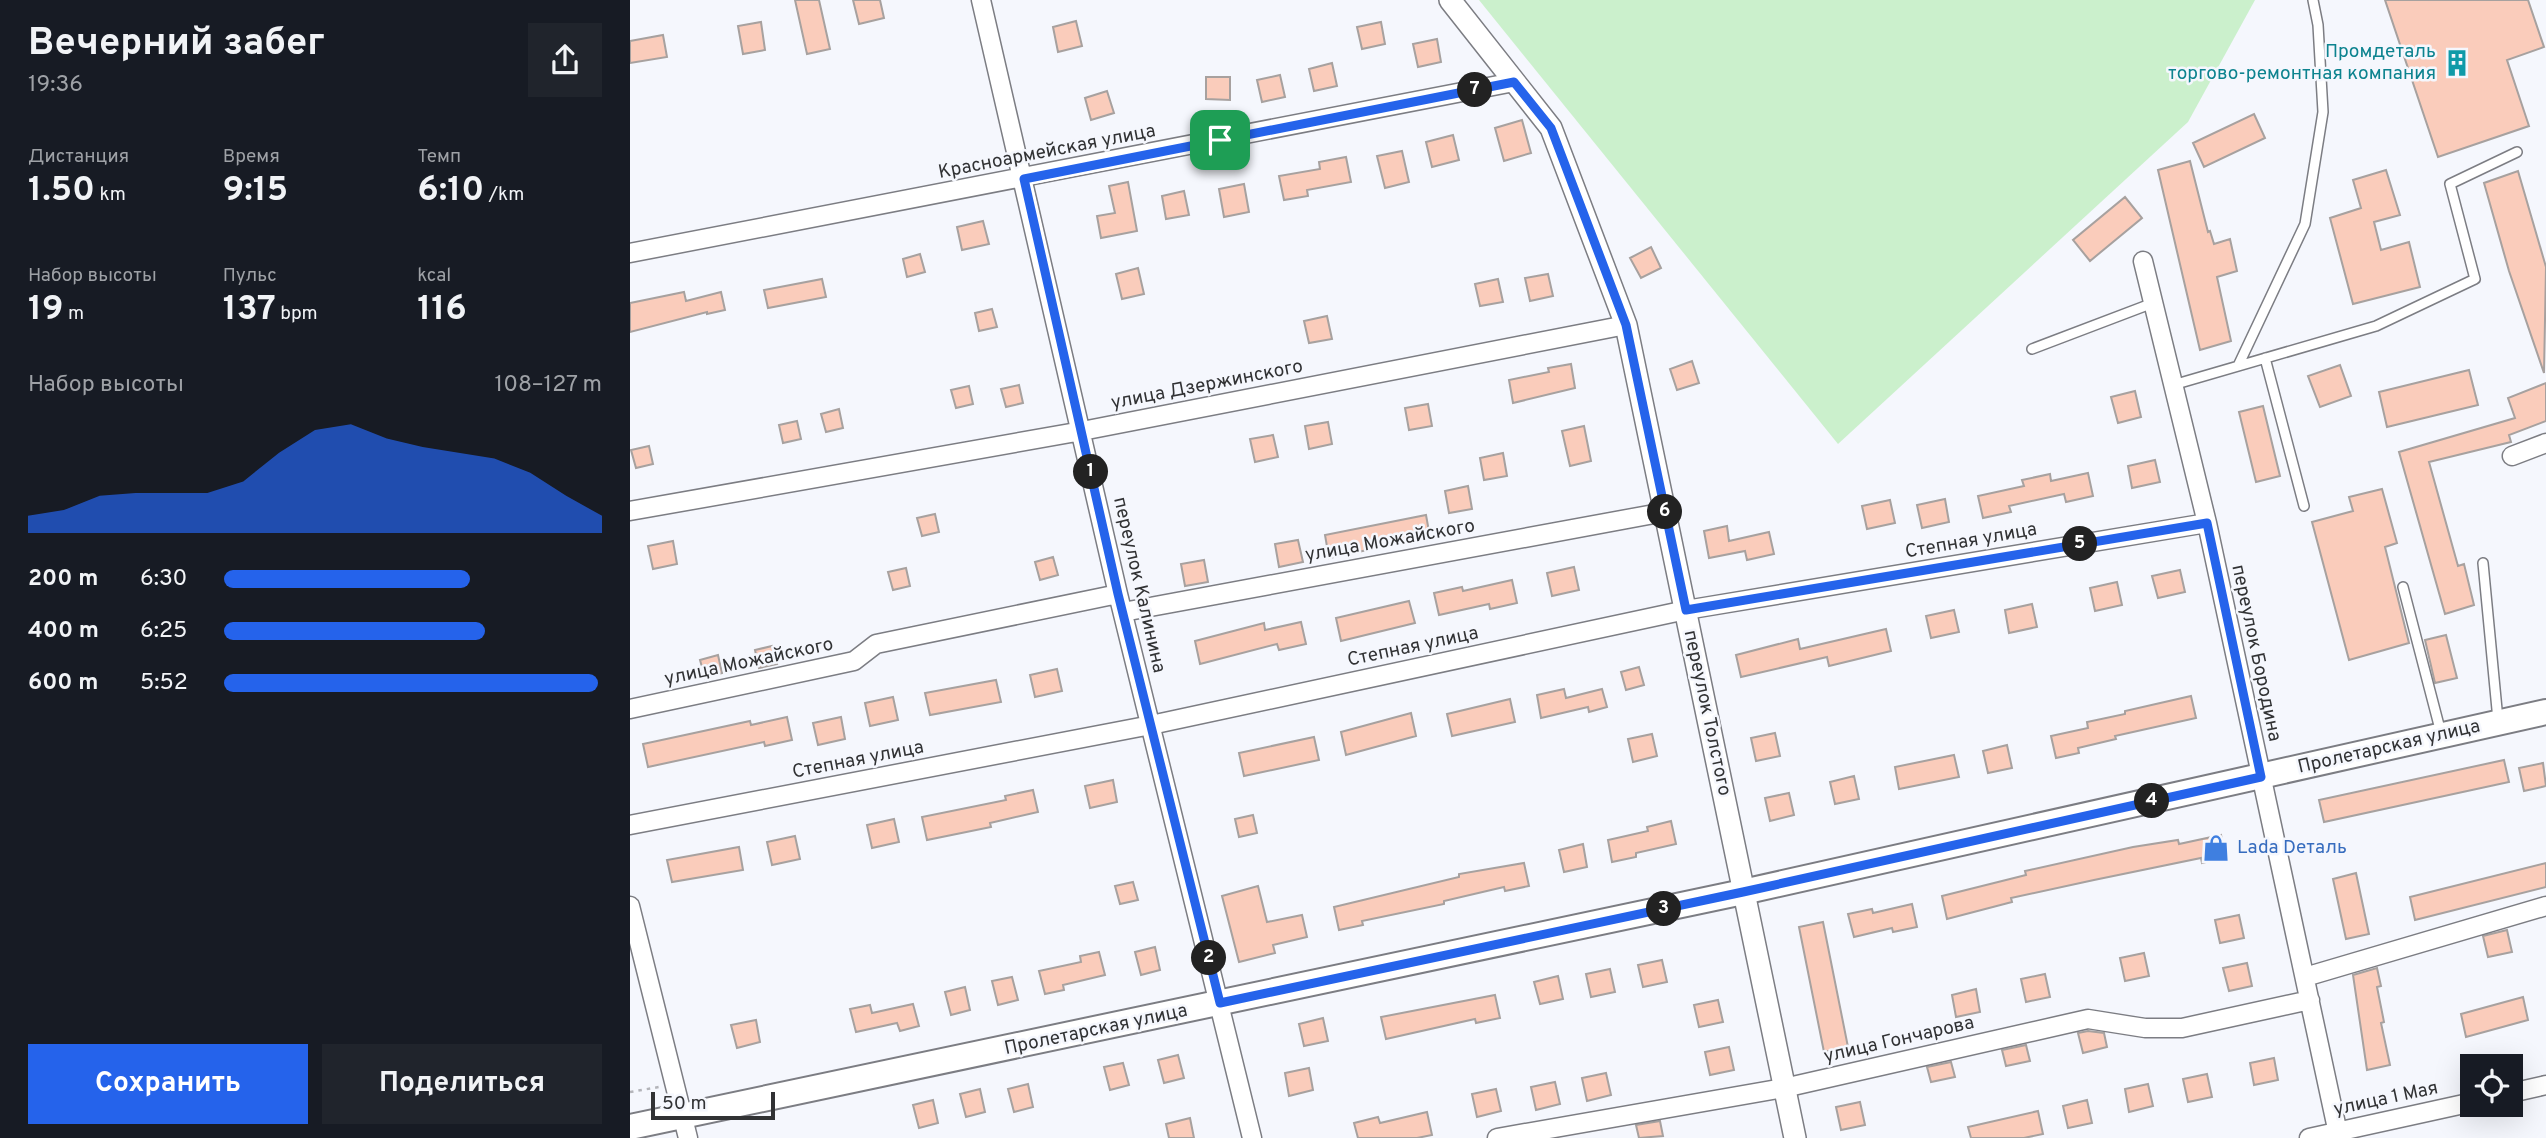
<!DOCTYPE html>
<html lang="ru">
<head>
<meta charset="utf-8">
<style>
  :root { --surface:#171b24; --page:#20242c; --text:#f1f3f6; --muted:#9ea1a6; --accent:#2563eb }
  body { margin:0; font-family:Overpass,sans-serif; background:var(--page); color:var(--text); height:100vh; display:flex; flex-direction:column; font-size:26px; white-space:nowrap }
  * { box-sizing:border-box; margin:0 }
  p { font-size:23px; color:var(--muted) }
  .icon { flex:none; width:38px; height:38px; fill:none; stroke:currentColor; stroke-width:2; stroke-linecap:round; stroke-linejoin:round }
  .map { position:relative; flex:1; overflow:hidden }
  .drawer { display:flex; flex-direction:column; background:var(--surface); width:630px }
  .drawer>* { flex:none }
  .controls { position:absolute; left:1830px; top:1054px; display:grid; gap:14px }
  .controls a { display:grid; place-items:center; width:63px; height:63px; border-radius:0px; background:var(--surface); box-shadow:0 7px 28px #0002; font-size:35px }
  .scale { position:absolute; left:21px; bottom:18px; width:124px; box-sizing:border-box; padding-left:7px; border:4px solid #313234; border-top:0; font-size:19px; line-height:24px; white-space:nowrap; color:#313234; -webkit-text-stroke:5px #f5f7fd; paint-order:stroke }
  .pin { position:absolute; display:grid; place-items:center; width:60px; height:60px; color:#fff; margin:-30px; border-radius:14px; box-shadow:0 4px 10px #0006 }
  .km { position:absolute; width:35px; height:35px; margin:-18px; border-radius:50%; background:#222; color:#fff; font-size:19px; line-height:35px; text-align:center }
  .round { display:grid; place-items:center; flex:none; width:74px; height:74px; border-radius:0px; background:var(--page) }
  .head { display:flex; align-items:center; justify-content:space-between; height:119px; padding:0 28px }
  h1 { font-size:38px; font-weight:700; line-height:52px }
  .metrics { display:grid; grid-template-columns:repeat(3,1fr); gap:10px; height:119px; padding:7px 28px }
  .metrics div { display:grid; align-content:center }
  .metrics b { font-size:35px; font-weight:700 }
  .metrics small { font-size:19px; font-weight:400 }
  .metrics p { font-size:19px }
  .chart { height:196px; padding:14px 28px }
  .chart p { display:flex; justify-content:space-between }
  .chart svg { width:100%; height:126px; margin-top:7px; fill:var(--accent); opacity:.7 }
  .cta { display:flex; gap:14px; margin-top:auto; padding:14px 28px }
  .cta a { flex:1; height:80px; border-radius:0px; background:var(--accent); color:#fff; font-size:28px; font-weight:700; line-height:80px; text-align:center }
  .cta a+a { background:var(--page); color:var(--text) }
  ul { padding:0 28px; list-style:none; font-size:23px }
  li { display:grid; grid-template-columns:112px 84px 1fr; align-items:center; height:52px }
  li i { height:18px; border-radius:9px; background:var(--accent) }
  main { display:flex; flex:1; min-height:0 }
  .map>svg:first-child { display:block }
  .green { fill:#cbf0cc }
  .building { fill:#faccbb; stroke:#a7a19f; stroke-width:2 }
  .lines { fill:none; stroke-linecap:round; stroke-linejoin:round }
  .service-casing { stroke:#7c7d83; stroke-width:12 }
  .minor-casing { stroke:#7c7d83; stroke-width:21 }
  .tertiary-casing { stroke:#7c7d83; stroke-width:24 }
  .secondary-casing { stroke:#7c7d83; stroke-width:28 }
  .path { stroke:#b3b4b9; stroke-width:2.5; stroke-dasharray:3.5 5; stroke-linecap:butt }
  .service { stroke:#fff; stroke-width:9 }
  .minor { stroke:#fff; stroke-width:18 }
  .tertiary { stroke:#fff; stroke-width:21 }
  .secondary { stroke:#fff; stroke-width:24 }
  .route-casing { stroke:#fff; stroke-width:14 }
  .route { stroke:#2563eb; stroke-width:9 }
  .labels { text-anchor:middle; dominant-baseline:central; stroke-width:5; stroke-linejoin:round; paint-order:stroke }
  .culture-label { font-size:19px; fill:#0d838f; stroke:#f5f7fd; text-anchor:end }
  .street-label { font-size:19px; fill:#313234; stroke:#f5f7fd }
  .shop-label { font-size:19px; fill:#366cbe; stroke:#f5f7fd; text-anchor:start }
</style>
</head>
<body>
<main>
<section class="drawer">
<div class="head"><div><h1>Вечерний забег</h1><p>19:36</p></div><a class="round"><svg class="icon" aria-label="share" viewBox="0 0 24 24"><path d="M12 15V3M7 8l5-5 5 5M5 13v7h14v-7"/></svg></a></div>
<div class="metrics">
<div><p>Дистанция</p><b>1.50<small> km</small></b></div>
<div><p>Время</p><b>9:15</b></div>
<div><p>Темп</p><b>6:10<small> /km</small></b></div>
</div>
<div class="metrics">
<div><p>Набор высоты</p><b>19<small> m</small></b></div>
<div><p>Пульс</p><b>137<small> bpm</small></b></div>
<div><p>kcal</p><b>116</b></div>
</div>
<div class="chart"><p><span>Набор высоты</span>108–127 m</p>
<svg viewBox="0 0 160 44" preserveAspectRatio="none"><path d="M0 44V38L10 36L20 31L30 30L40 30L50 30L60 26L70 16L80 8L90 6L100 11L110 14L120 16L130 18L140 23L150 31L160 38V44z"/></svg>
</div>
<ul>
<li><b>200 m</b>6:30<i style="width:65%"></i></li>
<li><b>400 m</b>6:25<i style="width:69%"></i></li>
<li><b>600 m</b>5:52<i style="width:99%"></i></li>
</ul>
<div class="cta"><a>Сохранить</a><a>Поделиться</a></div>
</section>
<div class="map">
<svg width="1916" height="1138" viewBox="0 0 1916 1138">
  <rect width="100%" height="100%" fill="#f5f7fd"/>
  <path class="green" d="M849,0h776l-67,122 -350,322z"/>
  <path class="building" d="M165,0h24l11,49 -23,5z
    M223,0h27l4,18 -25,6z
    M1755,0h143l16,47 -37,13 22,66 -91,31z
    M446,21l6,25 -24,6 -5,-25z
    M131,22l4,28 -22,4 -5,-28z
    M751,22l4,22 -23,5 -5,-22z
    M33,35l4,22 -37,6v-22z
    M807,39l4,23 -23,5 -5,-23z
    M702,63l5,23 -23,5 -5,-22z
    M650,75l5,22 -23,5 -5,-22z
    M576,77h24v23l-24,-1z
    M477,91l7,22 -23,7 -6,-22z
    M1624,114l11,24 -61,29 -11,-24z
    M892,120l9,33 -27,8 -9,-33z
    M823,135l6,25 -27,7 -6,-25z
    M772,151l7,31 -24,6 -8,-32z
    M716,157l5,25 -44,8 1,6 -24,4 -5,-24 41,-7 -1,-7z
    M1560,161l18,71 2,-1 4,13 16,-5 7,32 -20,6 14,64 -31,9 -42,-180z
    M1756,170l14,45 -26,7 7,28 28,-8 11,45 -67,17 -23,-86 31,-10 -8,-28z
    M1888,171l28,96 -2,106 -35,-102 -25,-88z
    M498,182l9,49 -36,7 -4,-22 18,-3 -6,-27z
    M614,184l5,28 -25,5 -5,-28z
    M554,191l5,24 -23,4 -4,-23z
    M1495,197l17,21 -52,43 -17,-21z
    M353,221l6,23 -27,6 -5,-23z
    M1021,247l10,21 -20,10 -11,-20z
    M290,254l5,18 -18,5 -4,-18z
    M508,268l6,26 -22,5 -6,-25z
    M918,274l5,22 -23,5 -5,-23z
    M192,279l4,18 -58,11 -4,-18z
    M868,279l5,23 -23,4 -5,-22z
    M54,292l2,9 35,-9 4,18 -18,4v-2l-77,20v-29z
    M362,309l5,18 -18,4 -4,-18z
    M697,316l5,23 -23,4 -5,-22z
    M1062,361l7,22 -22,7 -7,-21z
    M941,364l4,24 -62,15 -4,-23 40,-8 -1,-4z
    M1710,365l11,31 -31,11 -12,-31z
    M1839,370l9,35 -91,22 -8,-35z
    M1916,383v38l-37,14 2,7 -82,20 29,104 6,-2 10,41 -29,9 -46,-162 116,-34 -7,-20z
    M389,385l4,18 -17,4 -5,-18z
    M339,386l4,18 -17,4 -5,-18z
    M1505,391l6,26 -23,6 -7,-26z
    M798,404l4,22 -23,4 -4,-22z
    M1633,406l17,70 -24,6 -17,-70z
    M209,409l4,19 -17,4 -5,-18z
    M167,421l4,18 -18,4 -4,-18z
    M698,422l4,22 -23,5 -4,-23z
    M954,426l7,35 -21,5 -8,-35z
    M643,435l5,22 -23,5 -5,-23z
    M19,446l4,18 -17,4 -5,-18z
    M873,453l4,23 -23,4 -4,-22z
    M1525,460l5,22 -28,6 -4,-22z
    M1458,473l5,23 -27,6 -2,-8 -55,12 2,6 -28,6 -5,-22 46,-10 -2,-6 28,-6 1,7z
    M838,486l4,23 -23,4 -4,-22z
    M1752,489l15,54 -12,4 24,96 -60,17 -37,-138 41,-11 -4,-14z
    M1315,499l4,23 -27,6 -5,-23z
    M1260,500l5,23 -28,6 -5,-23z
    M305,514l4,18 -17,4 -5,-18z
    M796,515l4,22 -101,21 -4,-23z
    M1097,526l2,15 40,-9 5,22 -27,6 -2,-9 -36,7 -5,-27z
    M668,540l5,22 -24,5 -4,-23z
    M43,541l4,23 -24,5 -5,-23z
    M423,557l5,18 -18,5 -5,-18z
    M574,560l4,22 -23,4 -4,-22z
    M944,567l5,23 -27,6 -5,-23z
    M276,568l4,18 -17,4 -5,-18z
    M1550,570l5,22 -27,6 -6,-22z
    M882,580l5,23 -27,6 -1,-5 -50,11 -5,-22 28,-6 1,4z
    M1487,582l5,23 -27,6 -5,-23z
    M779,601l6,22 -74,18 -5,-23z
    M1402,604l5,23 -28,6 -4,-23z
    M1324,610l5,22 -28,6 -5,-22z
    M671,622l5,22 -27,6 -2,-6 -77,20 -5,-23 69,-18 1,7z
    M1256,629l5,22 -62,15 -2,-9 -86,20 -5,-22 62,-16 2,10z
    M1816,635l11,43 -22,5 -10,-43z
    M142,646l5,18 -18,4 -4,-18z
    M88,655l4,18 -17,5 -5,-18z
    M1009,667l5,18 -18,5 -5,-18z
    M427,669l5,22 -27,6 -5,-22z
    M366,680l5,22 -71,13 -5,-22z
    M934,689l2,9 36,-9 5,18 -18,5 -1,-5 -47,11 -4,-23z
    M1561,696l5,22 -81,18 1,3 -38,9 1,5 -23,5 -5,-22 37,-8 -1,-6 38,-8v-3z
    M263,697l5,23 -28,6 -5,-23z
    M880,699l5,23 -63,14 -5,-22z
    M781,713l5,23 -70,19 -5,-23z
    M157,717l5,23 -27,6 -1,-4 -116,25 -5,-23 107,-23 1,4z
    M211,717l4,22 -27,6 -5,-22z
    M1145,733l5,23 -24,5 -5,-23z
    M1022,734l5,22 -24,6 -5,-23z
    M684,737l5,23 -75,16 -5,-23z
    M1377,745l5,23 -24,5 -5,-22z
    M1324,755l5,22 -60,12 -4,-22z
    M1874,760l5,22 -185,40 -5,-22z
    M1913,763l3,23 -22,5 -5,-23z
    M1224,776l5,23 -24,5 -5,-22z
    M483,780l4,22 -27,6 -5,-22z
    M403,790l5,22 -48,11 1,4 -64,13 -5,-23 84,-17 -1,-4z
    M1159,793l5,22 -24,6 -5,-23z
    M623,815l4,18 -18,4 -4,-18z
    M264,819l5,23 -27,6 -5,-23z
    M1041,821l5,23 -40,9v4l-24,5 -4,-22 40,-9 -1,-4z
    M1591,835l5,22 -24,6 -1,-5 -107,22 -83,18 1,4 -65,17 -5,-23 84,-21 -1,-4 108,-24 45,-7 1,4z
    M165,836l5,23 -28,6 -5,-23z
    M953,844l4,23 -23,5 -5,-22z
    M109,847l4,23 -71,12 -5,-22z
    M894,863l5,23 -24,5 -1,-4 -60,14v3l-82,17 1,4 -24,5 -5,-23 125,-30v-3z
    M1916,863v24l-131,33 -5,-23z
    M1726,873l13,61 -23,5 -13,-60z
    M503,882l5,18 -18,4 -5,-18z
    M628,886l9,36 35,-7 5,22 -34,8 2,8 -36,9 -17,-66z
    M1282,904l5,23 -24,5 -1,-4 -38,9 -6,-23 24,-5 1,4z
    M1609,915l5,23 -24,5 -5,-23z
    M1193,922l25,125 -24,5 -25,-125z
    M1877,930l5,22 -24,5 -5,-21z
    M525,947l5,23 -19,5 -6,-23z
    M469,952l6,23 -42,10 1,5 -19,4 -6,-23 42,-9 -1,-6z
    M1514,953l5,23 -24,5 -5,-23z
    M1032,960l5,22 -24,5 -5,-22z
    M1617,963l5,23 -23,5 -6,-23z
    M1747,968l4,18 -4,1 7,35 -3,1 9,42 -23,5 -14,-95z
    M980,969l5,23 -24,5 -5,-23z
    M1415,974l5,23 -24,5 -5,-23z
    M928,976l5,23 -23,5 -6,-22z
    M382,977l6,23 -20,5 -6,-24z
    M335,987l5,23 -19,5 -6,-23z
    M1346,989l4,23 -24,5 -4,-22z
    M865,995l5,23 -24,5 -1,-4 -89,20 -5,-22z
    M1893,997l5,23 -62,17 -5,-23z
    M1088,1000l5,22 -24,5 -5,-22z
    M283,1004l6,22 -19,5 -3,-8 -41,9 -6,-23 20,-4 2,8z
    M693,1018l5,23 -24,5 -5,-22z
    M126,1020l4,22 -23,6 -6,-23z
    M1458,1031l16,2 3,14 -24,6 -5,-20z
    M1396,1045l4,16 -24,5 -4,-16z
    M1099,1047l5,23 -24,5 -5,-23z
    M548,1055l6,23 -20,5 -6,-23z
    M1644,1058l4,22 -24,5 -4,-22z
    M1321,1062l4,15 -24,5 -4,-15z
    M493,1063l6,22 -19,5 -6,-23z
    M679,1068l4,22 -24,6 -4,-23z
    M976,1073l5,22 -24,6 -5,-23z
    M1577,1074l5,23 -24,5 -5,-23z
    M925,1082l5,22 -24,6 -5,-23z
    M398,1084l5,23 -19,5 -6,-23z
    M1518,1084l5,22 -24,6 -4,-23z
    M350,1089l5,23 -19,5 -6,-23z
    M866,1089l5,22 -24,6 -5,-23z
    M303,1100l5,23 -19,5 -6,-23z
    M1457,1100l5,23 -24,5 -5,-22z
    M1230,1102l5,23 -24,5 -5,-23z
    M1408,1111l5,23 -19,4h-53l-3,-11z
    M797,1112l5,23 -15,3h-59l-4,-15 24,-6 2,6z
    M560,1118l4,20h-25l-3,-14z
    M1030,1121l3,15 -24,2 -3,-13z"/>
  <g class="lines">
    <defs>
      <path id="service" d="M1402,349l121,-46
        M1635,358l39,148
        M1608,366l67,-142 18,-112 -5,-87 -5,-25
        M1543,385l203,-59 99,-47 -25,-95 67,-32
        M1853,563l15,157
        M1773,587l38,146"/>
      <path id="minor" d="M351,0l137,594 134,544
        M0,253l884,-171
        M1513,261l64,262 132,615
        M1882,456l34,-13
        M0,511l452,-80 544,-106
        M493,612l542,-100
        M0,709l224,-48 22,-17 242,-50
        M0,825l521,-100 535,-115 521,-87
        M0,906l58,232
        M1675,977l241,-71
        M1881,1093l35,-8
        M867,1138l287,-50 304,-69 57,9h37l128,-28
        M1679,1138l164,-36"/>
      <path id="tertiary" d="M820,0l101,128 75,197 169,813"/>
      <path id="secondary" d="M0,1127l1113,-235 803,-180"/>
    </defs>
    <use href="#service" class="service-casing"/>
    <use href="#minor" class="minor-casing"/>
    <use href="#tertiary" class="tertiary-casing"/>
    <use href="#secondary" class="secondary-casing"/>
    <path class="path" d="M0,1092l29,-5"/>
    <use href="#service" class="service"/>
    <use href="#minor" class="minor"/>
    <use href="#tertiary" class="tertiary"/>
    <use href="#secondary" class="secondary"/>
  </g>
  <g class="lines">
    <defs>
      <path id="route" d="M884,82l37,46 75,197 60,285 521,-87 54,254 -518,115 -523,111 -102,-409 -94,-415z"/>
    </defs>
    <use href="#route" class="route-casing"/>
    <use href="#route" class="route"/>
  </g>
  <defs>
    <symbol id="building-bare" viewBox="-9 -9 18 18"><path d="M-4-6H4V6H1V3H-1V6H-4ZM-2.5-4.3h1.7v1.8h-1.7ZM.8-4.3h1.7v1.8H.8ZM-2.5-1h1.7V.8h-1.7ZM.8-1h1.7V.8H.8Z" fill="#0f9aa8" stroke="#f5f7fd" stroke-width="2.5" paint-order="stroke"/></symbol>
    <symbol id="shop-bare" viewBox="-9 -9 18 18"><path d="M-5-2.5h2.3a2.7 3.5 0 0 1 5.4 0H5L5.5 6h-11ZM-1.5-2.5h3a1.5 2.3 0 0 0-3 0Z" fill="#3f7fe0" stroke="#f5f7fd" stroke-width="2.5" paint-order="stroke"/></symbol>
  </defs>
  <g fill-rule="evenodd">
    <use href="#building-bare" x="1808" y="44" width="38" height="38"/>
    <use href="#shop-bare" x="1567" y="829" width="38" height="38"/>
  </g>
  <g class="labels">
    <g class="culture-label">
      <text x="1806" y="52">Промдеталь<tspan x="1806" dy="22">торгово-ремонтная компания</tspan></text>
    </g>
    <g class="street-label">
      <text transform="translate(417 152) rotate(-11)">Красноармейская улица</text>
      <text transform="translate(577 385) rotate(-11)">улица Дзержинского</text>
      <text transform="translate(760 541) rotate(-10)">улица Можайского</text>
      <text transform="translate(1341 541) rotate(-10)">Степная улица</text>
      <text transform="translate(509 585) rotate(77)">переулок Калинина</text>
      <text transform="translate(783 647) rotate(-12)">Степная улица</text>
      <text transform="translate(1626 653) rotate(78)">переулок Бородина</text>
      <text transform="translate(119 662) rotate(-12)">улица Можайского</text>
      <text transform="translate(1077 713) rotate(78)">переулок Толстого</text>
      <text transform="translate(1759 747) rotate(-13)">Пролетарская улица</text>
      <text transform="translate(228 760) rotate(-11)">Степная улица</text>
      <text transform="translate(466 1030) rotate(-12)">Пролетарская улица</text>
      <text transform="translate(1269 1040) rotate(-13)">улица Гончарова</text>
      <text transform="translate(1756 1099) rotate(-12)">улица 1 Мая</text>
    </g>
    <g class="shop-label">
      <text x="1607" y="848">Lada Dеталь</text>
    </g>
  </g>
</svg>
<div class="controls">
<a><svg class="icon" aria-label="locate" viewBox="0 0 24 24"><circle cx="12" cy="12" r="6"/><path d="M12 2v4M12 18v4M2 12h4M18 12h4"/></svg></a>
</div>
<div class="scale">50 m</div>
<div class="pin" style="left:590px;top:140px;background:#1e9e55"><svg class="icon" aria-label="arrive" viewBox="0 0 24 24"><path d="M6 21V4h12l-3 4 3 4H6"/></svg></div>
<b class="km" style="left:461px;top:472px">1</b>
<b class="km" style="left:579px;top:958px">2</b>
<b class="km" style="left:1034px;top:909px">3</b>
<b class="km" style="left:1522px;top:801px">4</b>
<b class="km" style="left:1450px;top:544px">5</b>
<b class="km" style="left:1035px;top:512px">6</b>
<b class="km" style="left:845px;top:90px">7</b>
</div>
</main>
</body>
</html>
